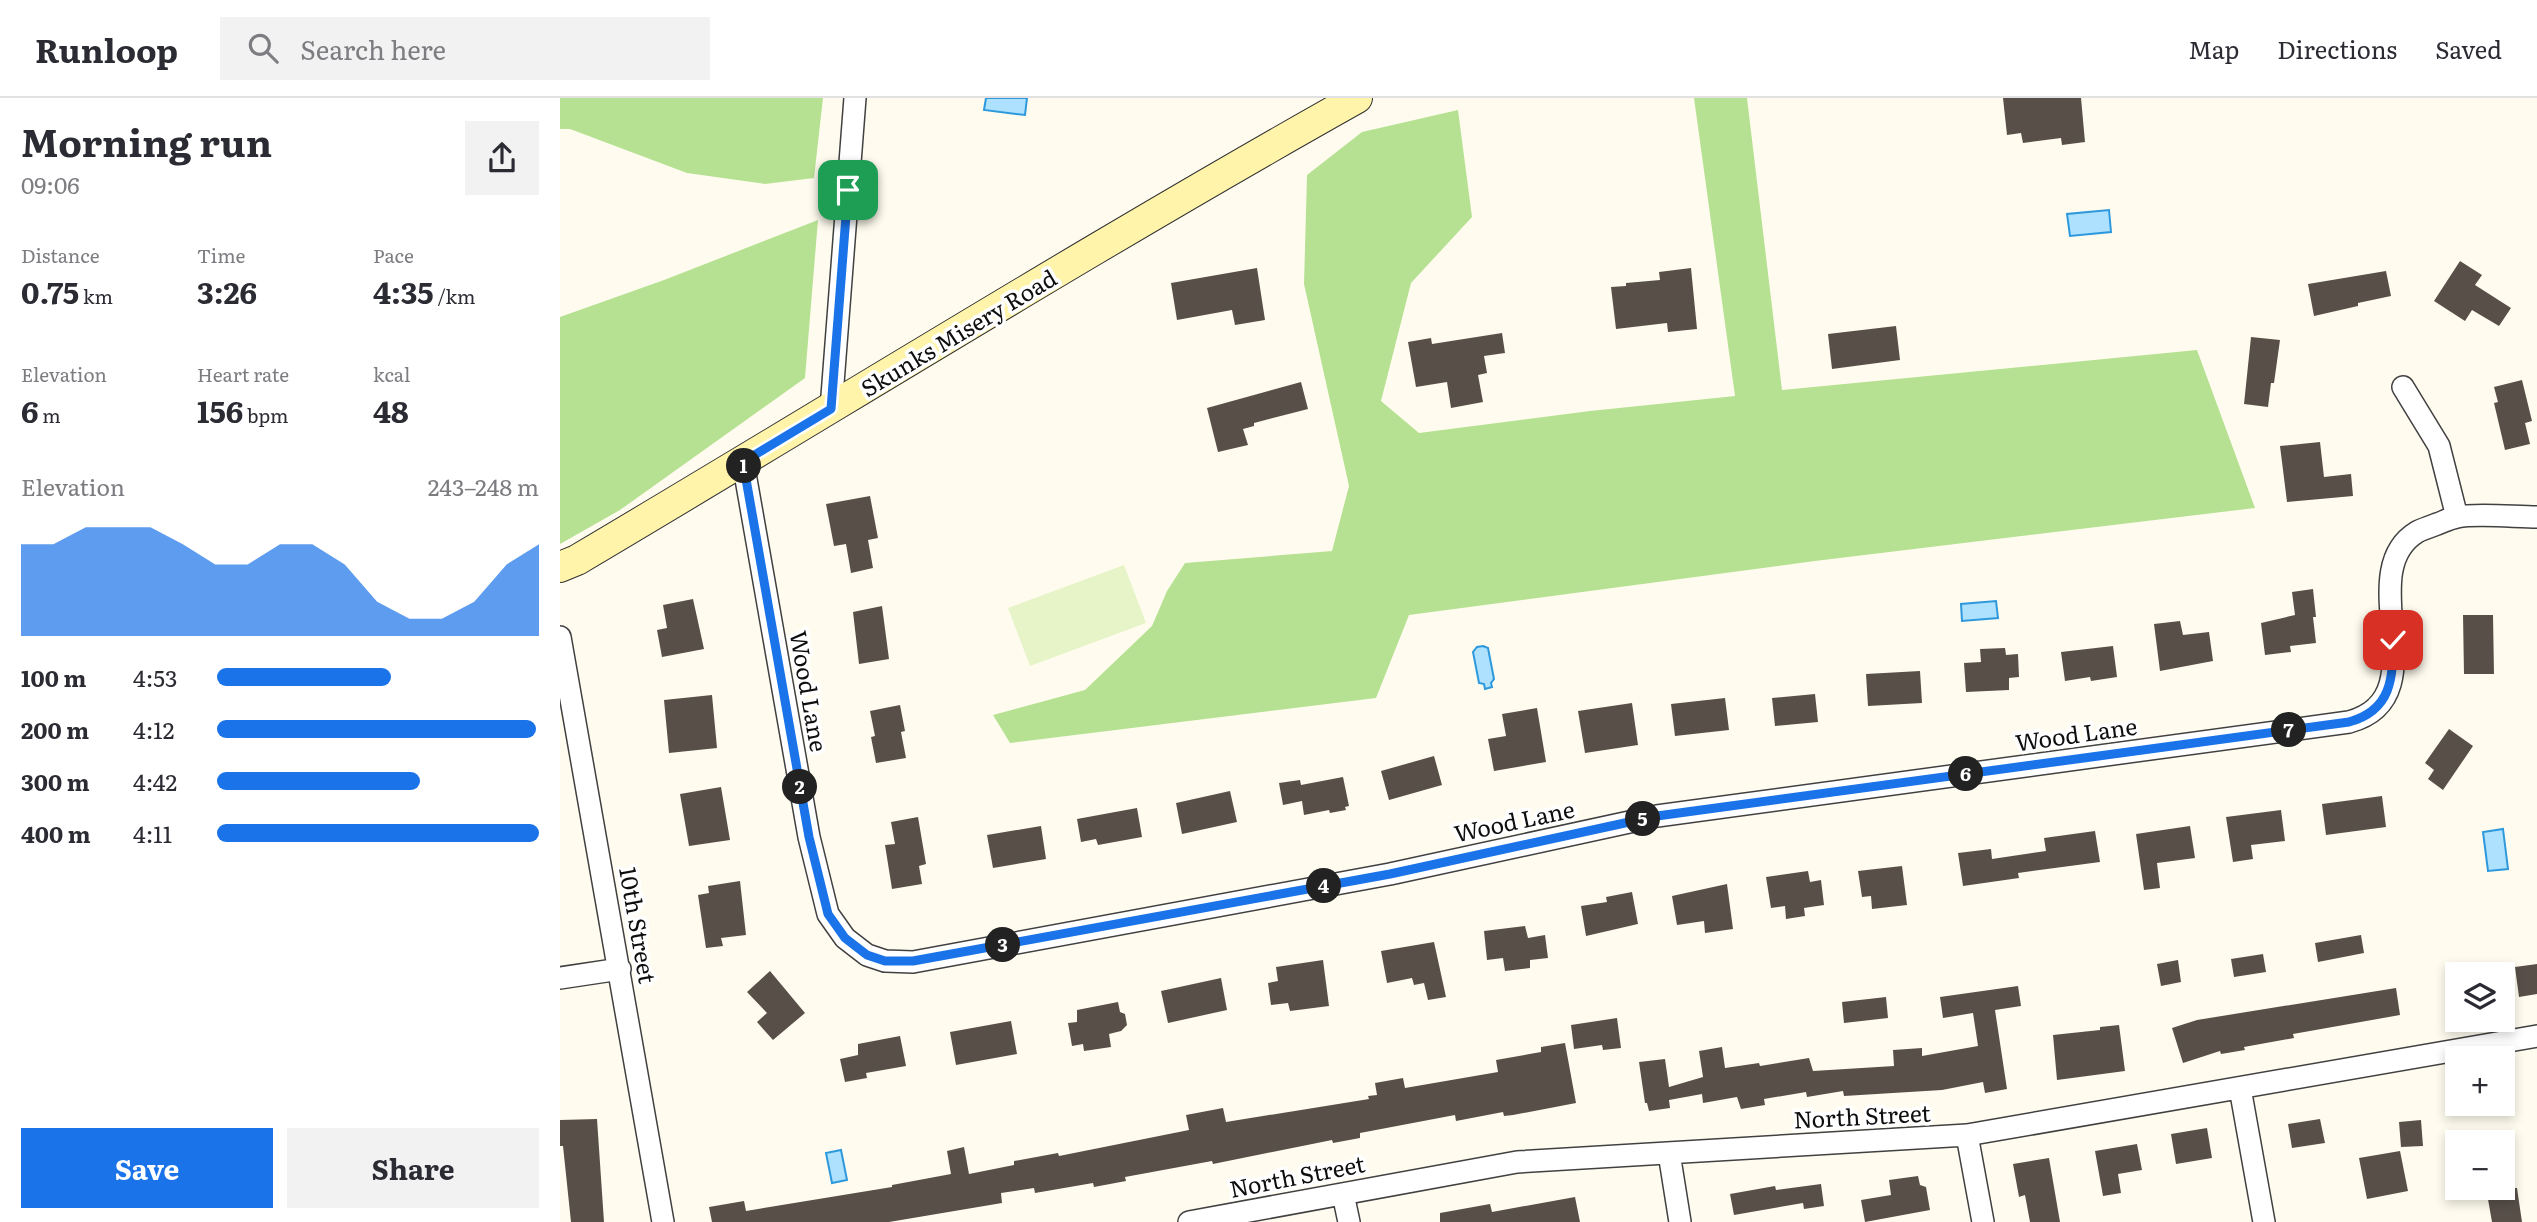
<!DOCTYPE html>
<html lang="en">
<head>
<meta charset="utf-8">
<style>
  :root { --surface:#fff; --page:#f2f2f3; --text:#2b2b33; --muted:#7c7c81; --line:#e1e1e2; --accent:#1a73e8 }
  body { margin:0; font-family:Literata,serif; background:var(--page); color:var(--text); height:100vh; display:flex; flex-direction:column; font-size:26px; white-space:nowrap }
  * { box-sizing:border-box; margin:0 }
  p { font-size:23px; color:var(--muted) }
  .icon { flex:none; width:38px; height:38px; fill:none; stroke:currentColor; stroke-width:2; stroke-linecap:round; stroke-linejoin:round }
  .map { position:relative; flex:1; overflow:hidden }
  .drawer { display:flex; flex-direction:column; background:var(--surface); width:560px }
  .drawer>* { flex:none }
  .tools { position:absolute; left:1885px; top:864px; display:grid; gap:14px }
  .tools a { display:grid; place-items:center; width:70px; height:70px; border-radius:0px; background:var(--surface); box-shadow:0 4px 10px #0003; font-size:35px }
  .pin { position:absolute; display:grid; place-items:center; width:60px; height:60px; color:#fff; margin:-30px; border-radius:14px; box-shadow:0 4px 10px #0006 }
  .km { position:absolute; width:35px; height:35px; margin:-18px; border-radius:50%; background:#222; color:#fff; font-size:19px; line-height:35px; text-align:center }
  .round { display:grid; place-items:center; flex:none; width:74px; height:74px; border-radius:0px; background:var(--page) }
  .overview { display:flex; align-items:center; justify-content:space-between; height:119px; padding:0 21px }
  h1 { font-size:38px; font-weight:700; line-height:52px }
  .stats { display:grid; grid-template-columns:repeat(3,1fr); gap:10px; height:119px; padding:7px 21px }
  .stats div { display:grid; align-content:center }
  .stats b { font-size:30px; font-weight:700 }
  .stats small { font-size:19px; font-weight:400 }
  .stats p { font-size:19px }
  .chart { height:196px; padding:14px 21px }
  .chart p { display:flex; justify-content:space-between }
  .chart svg { width:100%; height:126px; margin-top:7px; fill:var(--accent); opacity:.7 }
  .cta { display:flex; gap:14px; margin-top:auto; padding:14px 21px }
  .cta a { flex:1; height:80px; border-radius:0px; background:var(--accent); color:#fff; font-size:28px; font-weight:700; line-height:80px; text-align:center }
  .cta a+a { background:var(--page); color:var(--text) }
  ul { padding:0 21px; list-style:none; font-size:23px }
  li { display:grid; grid-template-columns:112px 84px 1fr; align-items:center; height:52px }
  li i { height:18px; border-radius:9px; background:var(--accent) }
  header { display:flex; align-items:center; gap:42px; box-sizing:border-box; height:98px; padding:0 35px; background:var(--surface); border-bottom:2px solid var(--line) }
  header strong { font-size:33px }
  nav { display:flex; gap:38px; margin-inline-start:auto; font-size:24px }
  .search { width:490px; height:63px; background:var(--page); display:flex; align-items:center; gap:18px; box-sizing:border-box; padding:0 24px; border-radius:0px; color:var(--muted); font-size:26px }
  main { display:flex; flex:1; min-height:0 }
  .map>svg:first-child { display:block }
  .forest { fill:#b7e192 }
  .pitch { fill:#e6f4c7 }
  .water { fill:#aee1fd; stroke:#2d99dc; stroke-width:2 }
  .building { fill:#584f49 }
  .lines { fill:none; stroke-linecap:round; stroke-linejoin:round }
  .minor-casing { stroke:#414141; stroke-width:24 }
  .secondary-casing { stroke:#303030; stroke-width:32 }
  .minor { stroke:#fff; stroke-width:21 }
  .secondary { stroke:#fff4aa; stroke-width:30 }
  .route-casing { stroke:#fff; stroke-width:14 }
  .route { stroke:#1a73e8; stroke-width:9 }
  .labels { text-anchor:middle; dominant-baseline:central; stroke-width:7; stroke-linejoin:round; paint-order:stroke }
  .street-label { font-size:23px; fill:#0e0e0e; stroke:#fff }
</style>
</head>
<body>
<header>
<strong>Runloop</strong>
<div class="search"><svg class="icon" aria-label="search" viewBox="0 0 24 24"><circle cx="10" cy="10" r="6"/><path d="M15 15l6 6"/></svg>Search here</div>
<nav><a>Map</a><a>Directions</a><a>Saved</a></nav>
</header>
<main>
<section class="drawer">
<div class="overview"><div><h1>Morning run</h1><p>09:06</p></div><a class="round"><svg class="icon" aria-label="share" viewBox="0 0 24 24"><path d="M12 15V3M7 8l5-5 5 5M5 13v7h14v-7"/></svg></a></div>
<div class="stats">
<div><p>Distance</p><b>0.75<small> km</small></b></div>
<div><p>Time</p><b>3:26</b></div>
<div><p>Pace</p><b>4:35<small> /km</small></b></div>
</div>
<div class="stats">
<div><p>Elevation</p><b>6<small> m</small></b></div>
<div><p>Heart rate</p><b>156<small> bpm</small></b></div>
<div><p>kcal</p><b>48</b></div>
</div>
<div class="chart"><p><span>Elevation</span>243–248 m</p>
<svg viewBox="0 0 160 44" preserveAspectRatio="none"><path d="M0 44V12L10 12L20 6L30 6L40 6L50 12L60 19L70 19L80 12L90 12L100 19L110 32L120 38L130 38L140 32L150 19L160 12V44z"/></svg>
</div>
<ul>
<li><b>100 m</b>4:53<i style="width:54%"></i></li>
<li><b>200 m</b>4:12<i style="width:99%"></i></li>
<li><b>300 m</b>4:42<i style="width:63%"></i></li>
<li><b>400 m</b>4:11<i style="width:100%"></i></li>
</ul>
<div class="cta"><a>Save</a><a>Share</a></div>
</section>
<div class="map">
<svg width="1977" height="1124" viewBox="0 0 1977 1124">
  <rect width="100%" height="100%" fill="#fffcef"/>
  <path class="forest" d="M0,0h263l-9,80 -49,6 -78,-11 -117,-44h-10z
    M1134,0h53l35,292 415,-40 58,158 -440,53 -406,54 -33,83 -366,45 -17,-28 92,-25 67,-64 15,-35 18,-28 147,-12 17,-65 -45,-202 3,-109 55,-43 96,-22 14,107 -61,66 -30,118 38,32 171,-22 145,-15z
    M258,122l-13,158 -185,132 -60,34v-227l104,-37z"/>
  <path class="pitch" d="M564,467l22,58 -116,43 -22,-58z"/>
  <path class="water" d="M426,0h41l-2,17 -41,-5z
    M1549,112l2,22 -41,4 -3,-22z
    M1436,503l2,17 -36,3 -1,-17z
    M923,548l5,2 6,31 -3,4 1,4 -7,2 -1,-5 -5,-1 -6,-31 4,-5z
    M1943,731l5,40 -20,2 -5,-39z
    M281,1052l6,30 -15,3 -6,-30z"/>
  <path class="building" d="M1443,0h78l4,44 -23,3 -1,-7 -38,5 -2,-10 -14,2z
    M1900,163l22,14 -7,10 36,23 -12,18 -27,-16 -7,11 -31,-20z
    M697,170l8,52 -30,5 -3,-15 -55,10 -6,-37z
    M1131,170l6,61 -29,3 -1,-9 -51,6 -5,-42 15,-1v-3l34,-3 -1,-8z
    M1826,173l5,25 -33,7v3l-44,10 -6,-32z
    M1336,228l4,34 -68,9 -4,-35z
    M942,235l3,20 -21,3 3,17 -9,2 5,27 -32,6 -4,-26 -31,5 -8,-45 23,-4 1,6z
    M1691,239l29,3 -6,43h-3l-3,24 -24,-3z
    M1962,282l10,41 -7,2 5,21 -25,6 -11,-47 4,-1 -4,-15z
    M741,284l7,27 -54,14v3l-11,3 5,16 -30,7 -11,-44z
    M1760,344l4,35 27,-3 2,22 -66,6 -7,-56z
    M310,398l8,42 -10,2 5,28 -22,5 -5,-29 -12,2 -8,-42z
    M1753,491l3,28h-3l3,26 -26,3 1,6 -26,3 -4,-32 34,-8 -3,-23z
    M133,501l11,50 -42,8 -5,-27 10,-2 -4,-23z
    M322,508l7,53 -30,5 -6,-52z
    M1903,517h30l1,59h-30z
    M1620,523l3,14 26,-3 4,29 -53,10 -6,-47z
    M1553,548l4,31 -26,4 -1,-4 -25,4 -4,-29z
    M1445,550l1,7 12,-1 1,23 -10,1v12l-43,2 -2,-29 17,-1 -1,-13z
    M1360,573l2,32 -54,3 -2,-32z
    M1255,596l3,28 -43,4 -3,-28z
    M152,597l5,53 -48,5 -5,-53z
    M1165,600l4,32 -54,6 -4,-32z
    M1072,605l6,42 -53,8 -7,-42z
    M340,607l5,26 -4,1 5,26 -30,5 -5,-26 4,-1 -5,-25z
    M977,610l9,54 -52,9 -6,-32 18,-3 -4,-22z
    M1889,631l24,17 -30,44 -15,-11 6,-9 -9,-7z
    M874,658l8,29 -53,15 -8,-29z
    M783,679l6,29 -4,1 1,3 -16,3 -1,-3 -25,5 -2,-14 -19,4 -4,-22 21,-3 1,5z
    M161,689l9,53 -41,6 -9,-52z
    M670,693l7,31 -55,12 -6,-31z
    M1822,698l4,31 -60,8 -4,-31z
    M577,710l5,29 -44,8 -2,-6 -15,3 -4,-23z
    M1721,712l4,31 -34,4 2,14 -20,3 -7,-45z
    M358,719l8,47 -7,2 3,18 -30,5 -7,-44 10,-1 -4,-22z
    M481,728l5,33 -53,9 -6,-33z
    M1630,728l5,32 -38,5 3,25 -16,2 -8,-56z
    M1535,733l5,31 -82,11 1,5 -56,8 -5,-33 33,-4 1,10 54,-8 -2,-13z
    M1342,768l5,39 -35,4 -1,-13 -9,1 -4,-26z
    M1248,773l2,11 11,-2 3,25 -20,3 1,8 -19,3 -1,-13 -14,2 -5,-31z
    M180,783l6,54 -25,3 2,8 -17,2 -8,-53 11,-2 -1,-7z
    M1167,786l6,45 -28,4 -1,-12 -27,4 -5,-29z
    M1072,794l6,32 -52,12 -5,-30 26,-4 -1,-5z
    M965,828l3,12 17,-3 3,23 -18,2v8l-25,3 -2,-13 -16,2 -3,-29z
    M1801,837l3,18 -46,9 -3,-19z
    M874,844l12,55 -18,3 -4,-17 -10,2 -2,-7 -25,5 -6,-32z
    M1703,856l3,18 -32,5 -3,-18z
    M763,862l6,46 -39,5 -2,-8 -17,2 -3,-22 10,-2 -2,-14z
    M1618,862l3,22 -20,4 -4,-22z
    M1977,866v30l-18,3 -4,-30z
    M210,873l35,42 -32,27 -16,-18 10,-9 -20,-21z
    M661,880l6,32 -59,13 -7,-32z
    M1458,888l3,20 -26,4 12,79 -22,4 -2,-11 -41,8 -98,6 -1,-5 -36,6 -1,-5 -42,7 1,6 -24,4 -4,-12 -34,6 -1,-9 -33,6 1,8 -21,3 -2,-8h-2l-6,-41 26,-3 4,28 34,-10 -4,-26 23,-4 3,21 34,-5 1,3 49,-8 4,13 81,-5 -1,-16 29,-2v8l56,-10 -5,-33 -30,5 -3,-21z
    M1836,890l4,27 -107,19 1,4 -50,9 1,3 -24,4 -1,-3 -37,12 -11,-35 25,-8z
    M1326,899l2,21 -44,5 -2,-21z
    M558,904l2,10 5,2 2,11 -6,6 -12,3 2,13 -27,4 -1,-7 -11,2 -4,-23 9,-1v-12z
    M1057,920l4,30 -18,2 -1,-5 -28,4 -3,-24z
    M451,923l6,33 -61,11 -6,-33z
    M1559,927l6,46 -68,9 -4,-45 47,-5v-3z
    M340,938l6,30 -40,7 1,5 -22,4 -5,-23 18,-4v-11z
    M1005,945l11,60 -63,12 -9,1 -1,-4 -47,9 -1,-6 -95,18v5l-27,5 -1,-3 -119,24 -1,-3 -87,16 1,4 -32,6 -1,-4 -58,10 -1,-5 -33,5 1,10 -113,19h-177l-3,-15 35,-6 2,10 146,-24v-2l59,-11 -4,-23 17,-4 5,27 45,-9v-4l44,-8 1,3 130,-26 -3,-15 37,-7 3,14 143,-23 -1,-3 9,-1 -2,-12 28,-5 2,10 93,-16 -2,-12 45,-8v-5z
    M37,1021l7,103h-33l-8,-76h-3v-26z
    M1760,1021l5,24 -33,5 -4,-24z
    M1861,1022l2,26 -22,1 -2,-25z
    M1647,1030l5,30 -36,6 -5,-30z
    M1577,1046l5,26 -24,4 3,19 -18,3 -8,-45z
    M1840,1053l8,40 -41,8 -8,-41z
    M1489,1060l11,64h-30l-5,-27 -6,2 -6,-33z
    M1358,1078l2,9 6,2 4,23 -65,12 -4,-22 30,-5 -2,-15z
    M1261,1086l3,22 -20,3 -1,-6 -69,12 -4,-21 45,-8 1,4z
    M1926,1090h31l5,34h-30z
    M1015,1099l5,25h-140v-9l50,-9 2,8z"/>
  <g class="lines">
    <defs>
      <path id="minor" d="M1843,289l36,59 18,71
        M271,311l24,-311
        M183,364l66,375 19,77 17,24 22,17 18,6 28,1 477,-88 267,-58 692,-94c92,-25 1,-149 68,-190 5,-3 13,-5 20,-8 6,-2 13,-6 20,-7 19,-4 59,0 80,0
        M0,539l103,585
        M0,880l60,-9
        M1680,990l24,134
        M1407,1037l16,87
        M1109,1055l11,69
        M783,1096l6,28
        M629,1124l328,-60 450,-27 570,-99"/>
      <path id="secondary" d="M0,469l17,-7c260,-154 516,-314 780,-462"/>
    </defs>
    <use href="#minor" class="minor-casing"/>
    <use href="#secondary" class="secondary-casing"/>
    <use href="#minor" class="minor"/>
    <use href="#secondary" class="secondary"/>
  </g>
  <g class="lines">
    <defs>
      <path id="route" d="M288,92l-17,219 -88,53 66,375 19,77 17,24 22,17 18,6h28l477,-87 267,-58 692,-94c43,-12 44,-44 44,-82"/>
    </defs>
    <use href="#route" class="route-casing"/>
    <use href="#route" class="route"/>
  </g>
  <g class="labels">
    <g class="street-label">
      <text transform="translate(398 234) rotate(-31)">Skunks Misery Road</text>
      <text transform="translate(250 593) rotate(80)">Wood Lane</text>
      <text transform="translate(1516 635) rotate(-8)">Wood Lane</text>
      <text transform="translate(954 722) rotate(-12)">Wood Lane</text>
      <text transform="translate(79 827) rotate(80)">10th Street</text>
      <text transform="translate(1302 1017) rotate(-3)">North Street</text>
      <text transform="translate(737 1077) rotate(-11)">North Street</text>
    </g>
  </g>
</svg>
<div class="tools">
<a><svg class="icon" aria-label="layers" viewBox="0 0 24 24"><path d="M12 4l9 5-9 5-9-5zM3 14l9 5 9-5"/></svg></a>
<a>+</a>
<a>−</a>
</div>
<div class="pin" style="left:288px;top:92px;background:#1e9e55"><svg class="icon" aria-label="arrive" viewBox="0 0 24 24"><path d="M6 21V4h12l-3 4 3 4H6"/></svg></div>
<div class="pin" style="left:1833px;top:542px;background:#d93025"><svg class="icon" aria-label="check" viewBox="0 0 24 24"><path d="M5 12l5 5 9-10"/></svg></div>
<b class="km" style="left:184px;top:368px">1</b>
<b class="km" style="left:240px;top:689px">2</b>
<b class="km" style="left:443px;top:847px">3</b>
<b class="km" style="left:764px;top:788px">4</b>
<b class="km" style="left:1083px;top:721px">5</b>
<b class="km" style="left:1406px;top:676px">6</b>
<b class="km" style="left:1729px;top:632px">7</b>
</div>
</main>
</body>
</html>
